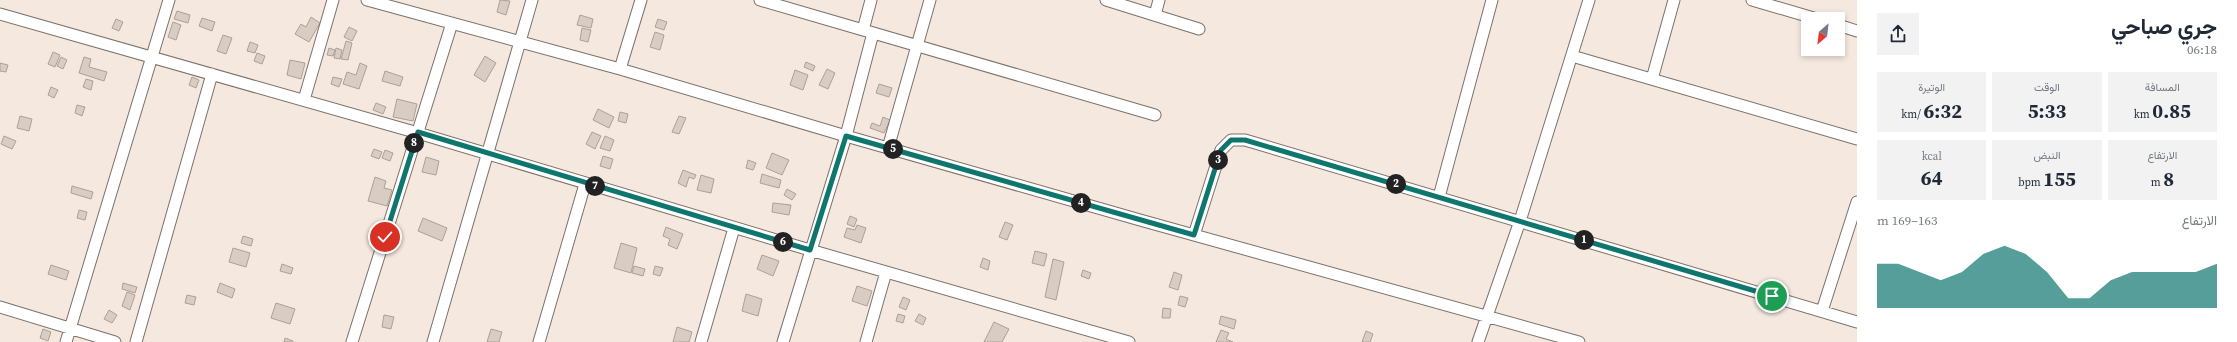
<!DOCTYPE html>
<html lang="ar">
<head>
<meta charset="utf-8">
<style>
  :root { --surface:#fff; --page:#f2f2f3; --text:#1f2937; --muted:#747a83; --accent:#0f766e }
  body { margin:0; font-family:"Source Serif 4",Vazirmatn,serif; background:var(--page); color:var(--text); direction:rtl; height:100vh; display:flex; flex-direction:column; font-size:15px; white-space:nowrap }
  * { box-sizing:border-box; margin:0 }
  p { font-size:13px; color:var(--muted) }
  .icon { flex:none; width:22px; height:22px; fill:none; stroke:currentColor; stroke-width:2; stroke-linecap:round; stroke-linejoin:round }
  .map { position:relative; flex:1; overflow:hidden; direction:ltr }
  .details { display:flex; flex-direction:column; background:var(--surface); width:380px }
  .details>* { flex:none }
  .needle { width:26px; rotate:208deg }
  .fabs { position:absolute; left:1801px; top:12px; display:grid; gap:8px }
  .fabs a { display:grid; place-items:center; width:44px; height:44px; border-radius:0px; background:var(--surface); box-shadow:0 2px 6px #0003; font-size:20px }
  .pin { position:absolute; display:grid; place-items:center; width:34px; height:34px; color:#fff; margin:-17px; border:2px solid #fff; border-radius:50%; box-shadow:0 1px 4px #0007 }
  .km { position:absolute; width:20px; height:20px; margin:-10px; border-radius:50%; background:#222; color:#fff; font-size:11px; line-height:20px; text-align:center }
  .round { display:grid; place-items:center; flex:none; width:42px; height:42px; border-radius:0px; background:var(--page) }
  .headline { display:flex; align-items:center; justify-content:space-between; height:68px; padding:0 20px }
  h1 { font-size:22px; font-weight:700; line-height:30px }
  .figures { display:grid; grid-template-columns:repeat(3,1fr); gap:6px; height:68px; padding:4px 20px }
  .figures div { display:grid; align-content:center; border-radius:0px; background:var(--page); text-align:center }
  .figures b { font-size:20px; font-weight:700 }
  .figures small { font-size:11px; font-weight:400 }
  .figures p { font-size:11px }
  .chart { height:112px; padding:8px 20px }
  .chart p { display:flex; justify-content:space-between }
  .chart svg { width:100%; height:72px; margin-top:4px; fill:var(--accent); opacity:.7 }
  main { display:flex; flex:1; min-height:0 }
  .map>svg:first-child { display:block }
  .building { fill:#d9ccc3; stroke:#aca197 }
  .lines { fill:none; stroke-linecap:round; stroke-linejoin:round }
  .minor-casing { stroke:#7c7168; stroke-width:13 }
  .minor { stroke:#fff; stroke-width:11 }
  .route-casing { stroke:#fff; stroke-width:8 }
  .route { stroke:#0f766e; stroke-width:5 }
</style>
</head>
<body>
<main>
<section class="details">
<div class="headline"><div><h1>جري صباحي</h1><p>06:18</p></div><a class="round"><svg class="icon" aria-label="share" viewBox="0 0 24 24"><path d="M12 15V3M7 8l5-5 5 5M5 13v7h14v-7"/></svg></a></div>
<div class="figures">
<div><p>المسافة</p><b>0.85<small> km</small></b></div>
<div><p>الوقت</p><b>5:33</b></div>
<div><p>الوتيرة</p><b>6:32<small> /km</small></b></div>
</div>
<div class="figures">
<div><p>الارتفاع</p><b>8<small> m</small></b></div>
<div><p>النبض</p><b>155<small> bpm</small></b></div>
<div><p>kcal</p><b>64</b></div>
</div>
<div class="chart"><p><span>الارتفاع</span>163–169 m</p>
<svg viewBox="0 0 160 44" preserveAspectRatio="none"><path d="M0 44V17L10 17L20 22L30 27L40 22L50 11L60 6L70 11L80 22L90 38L100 38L110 27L120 22L130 22L140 22L150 22L160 17V44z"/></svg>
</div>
</section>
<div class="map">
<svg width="1857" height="342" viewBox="0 0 1857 342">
  <rect width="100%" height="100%" fill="#f5e8df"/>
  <path class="building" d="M500,0l10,1 -4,14 -9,-3z
    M177,11l13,4 -2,8 -14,-4z
    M580,15l13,4 -2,9 -14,-3z
    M311,17l9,6 -11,19 -14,-8 6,-10 5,3z
    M202,18l13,4 -3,9 -13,-5z
    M116,19l7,3 -4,9 -7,-3z
    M658,19l9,3 -3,8 -9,-3z
    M173,22l8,3 -5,15 -8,-3z
    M349,27l8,4 -5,10 -8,-4z
    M582,28l9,2 -3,12 -8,-2z
    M655,32l9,3 -4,15 -10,-3z
    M223,35l9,3 -6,16 -9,-3z
    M346,41l6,2 -4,17 -7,-1z
    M250,42l8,3 -3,8 -8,-2z
    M329,48l6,2 -2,6 -6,-1z
    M336,48l6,2 -2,9 -6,-1z
    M53,52l7,3 -5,12 -7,-3z
    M257,53l8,3 -3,8 -8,-3z
    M485,56l11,7 -11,19 -11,-7z
    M61,57l6,3 -4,9 -6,-3z
    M84,57l7,2 -2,8 18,5 -3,9 -25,-8z
    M290,60l15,3 -4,16 -14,-4z
    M806,62l9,4 -2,5 -9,-4z
    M0,63l8,2 -2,7 -6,-1z
    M360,63l7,3 -8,23 -16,-5 4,-12 9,3z
    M827,69l8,4 -7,16 -9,-4z
    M795,70l13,5 -5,15 -13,-5z
    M385,71l18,6 -3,9 -18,-5z
    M192,77l7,3 -3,8 -7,-3z
    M333,77l9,2 -3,8 -8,-3z
    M86,79l7,2 -2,9 -8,-3z
    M879,84l13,4 -3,9 -13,-4z
    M51,87l7,3 -4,8 -6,-3z
    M397,99l20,5 -4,17 -20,-4z
    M376,103l10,4 -3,7 -10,-4z
    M77,105l8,2 -3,9 -7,-3z
    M598,109l16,8 -5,11 -16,-8z
    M620,112l8,2 -2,9 -8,-2z
    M20,116l12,3 -3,12 -12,-3z
    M679,116l7,2 -7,16 -7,-2z
    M883,117l7,3 -6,13 -14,-5 2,-5 8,3z
    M592,132l9,4 -6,13 -9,-5z
    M4,136l12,5 -4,8 -11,-5z
    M605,136l9,4 -4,11 -10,-3z
    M374,149l8,3 -3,7 -8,-3z
    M385,150l8,3 -3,8 -8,-3z
    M772,153l17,7 -7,15 -16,-7z
    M603,156l10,3 -3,10 -10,-3z
    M426,157l13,4 -3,14 -14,-3z
    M748,160l8,3 -3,7 -7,-2z
    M683,170l13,5 -2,4 -5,-2 -3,10 -8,-4z
    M762,174l19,6 -2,8 -19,-5z
    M701,175l13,4 -3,14 -14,-3z
    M375,177l11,4 -2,7 8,2 -5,16 -19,-5z
    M72,186l21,6 -2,7 -20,-6z
    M787,189l9,5 -4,6 -8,-5z
    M773,203l18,2 -2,10 -17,-3z
    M79,210l8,2 -2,8 -8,-2z
    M850,216l7,3 -3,8 -7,-3z
    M423,218l24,10 -5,13 -24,-10z
    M1005,222l8,3 -6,15 -8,-3z
    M857,225l9,3 -5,15 -17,-6 3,-9 8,2z
    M666,227l17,7 -6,15 -9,-4 2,-6 -7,-3z
    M243,236l10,3 -2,7 -10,-3z
    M621,243l16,5 -6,25 -17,-5z
    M233,248l17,5 -4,14 -17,-5z
    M1035,251l12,3 -3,12 -12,-3z
    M762,255l17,6 -6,15 -16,-7z
    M983,258l7,3 -2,9 -8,-3z
    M1053,259l11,3 -8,38 -11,-3z
    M282,264l11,4 -2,6 -11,-3z
    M51,265l18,6 -3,9 -18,-6z
    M634,266l11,3 -2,7 -11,-3z
    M655,266l8,2 -3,8 -7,-2z
    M1083,270l8,3 -2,6 -8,-3z
    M1174,272l8,3 -4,15 -9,-3z
    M123,283l14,4 -2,6 -13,-4z
    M220,283l15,6 -3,9 -15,-6z
    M857,286l15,5 -5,15 -15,-5z
    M127,292l8,3 -5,15 -8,-4z
    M746,294l16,5 -4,17 -16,-5z
    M187,295l9,2 -2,8 -9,-2z
    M1180,296l8,2 -3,9 -7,-2z
    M903,297l7,3 -4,10 -7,-3z
    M276,303l19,6 -5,15 -19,-6z
    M1163,308l8,1 -1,9h-8z
    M109,310l8,5 -5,8 -8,-4z
    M898,314l7,2 -2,7 -7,-2z
    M919,314l7,4 -3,7 -8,-4z
    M384,315l10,2 -3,12 -9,-2z
    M1221,316l15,4 -2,9 -15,-5z
    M994,322l15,7 -7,13h-18z
    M677,327l15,5 -3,10h-16z
    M43,329l8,3 -3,9 -8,-3z
    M491,329l11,3 -3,10h-12z
    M1221,330l8,3 -3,6 7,3h-17z
    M1366,331l7,3 -3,8h-8z
    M285,338l8,3v1h-9z"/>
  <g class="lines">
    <defs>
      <path id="minor" d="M367,0l253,69 226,67 294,84 439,122
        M760,0l395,115
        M1106,0l93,29
        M1752,0l65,19
        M0,14l418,119 392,117 319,92
        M1155,15l4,-15
        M1838,25l19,6
        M863,30l8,-30
        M1572,56l285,83
        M620,69l21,-69
        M1652,79l22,-79
        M304,100l29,-100
        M888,148l42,-148
        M1439,197l53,-197
        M1194,235l27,-85 10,-10h14l612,182
        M0,307l115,35
        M1822,311l35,-109
        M66,342l103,-342
        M136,342l76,-268
        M352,342l100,-319
        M433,342l99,-342
        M539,342l46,-158
        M701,342l33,-114
        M783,342l63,-206 27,-103
        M866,342l20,-70
        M1478,342l42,-121 69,-221"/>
    </defs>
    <use href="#minor" class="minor-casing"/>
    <use href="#minor" class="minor"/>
  </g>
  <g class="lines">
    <defs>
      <path id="route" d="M385,237l33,-105 392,118 36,-114 348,99 27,-85 10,-10h14l527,156"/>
    </defs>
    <use href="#route" class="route-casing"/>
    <use href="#route" class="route"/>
  </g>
</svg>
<div class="fabs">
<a><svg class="needle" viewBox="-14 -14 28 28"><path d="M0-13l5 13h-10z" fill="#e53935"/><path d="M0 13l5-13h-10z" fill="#747a83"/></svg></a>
</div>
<div class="pin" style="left:1772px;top:296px;background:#1e9e55"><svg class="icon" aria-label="arrive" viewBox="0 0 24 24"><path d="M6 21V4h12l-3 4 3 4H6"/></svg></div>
<div class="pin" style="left:385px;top:237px;background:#d93025"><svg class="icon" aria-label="check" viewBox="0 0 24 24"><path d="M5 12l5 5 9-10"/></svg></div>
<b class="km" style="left:1584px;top:240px">1</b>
<b class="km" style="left:1396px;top:184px">2</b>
<b class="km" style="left:1218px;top:160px">3</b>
<b class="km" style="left:1081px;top:203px">4</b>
<b class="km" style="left:893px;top:149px">5</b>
<b class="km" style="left:783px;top:242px">6</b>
<b class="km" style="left:595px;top:186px">7</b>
<b class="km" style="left:414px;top:143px">8</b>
</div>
</main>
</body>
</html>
